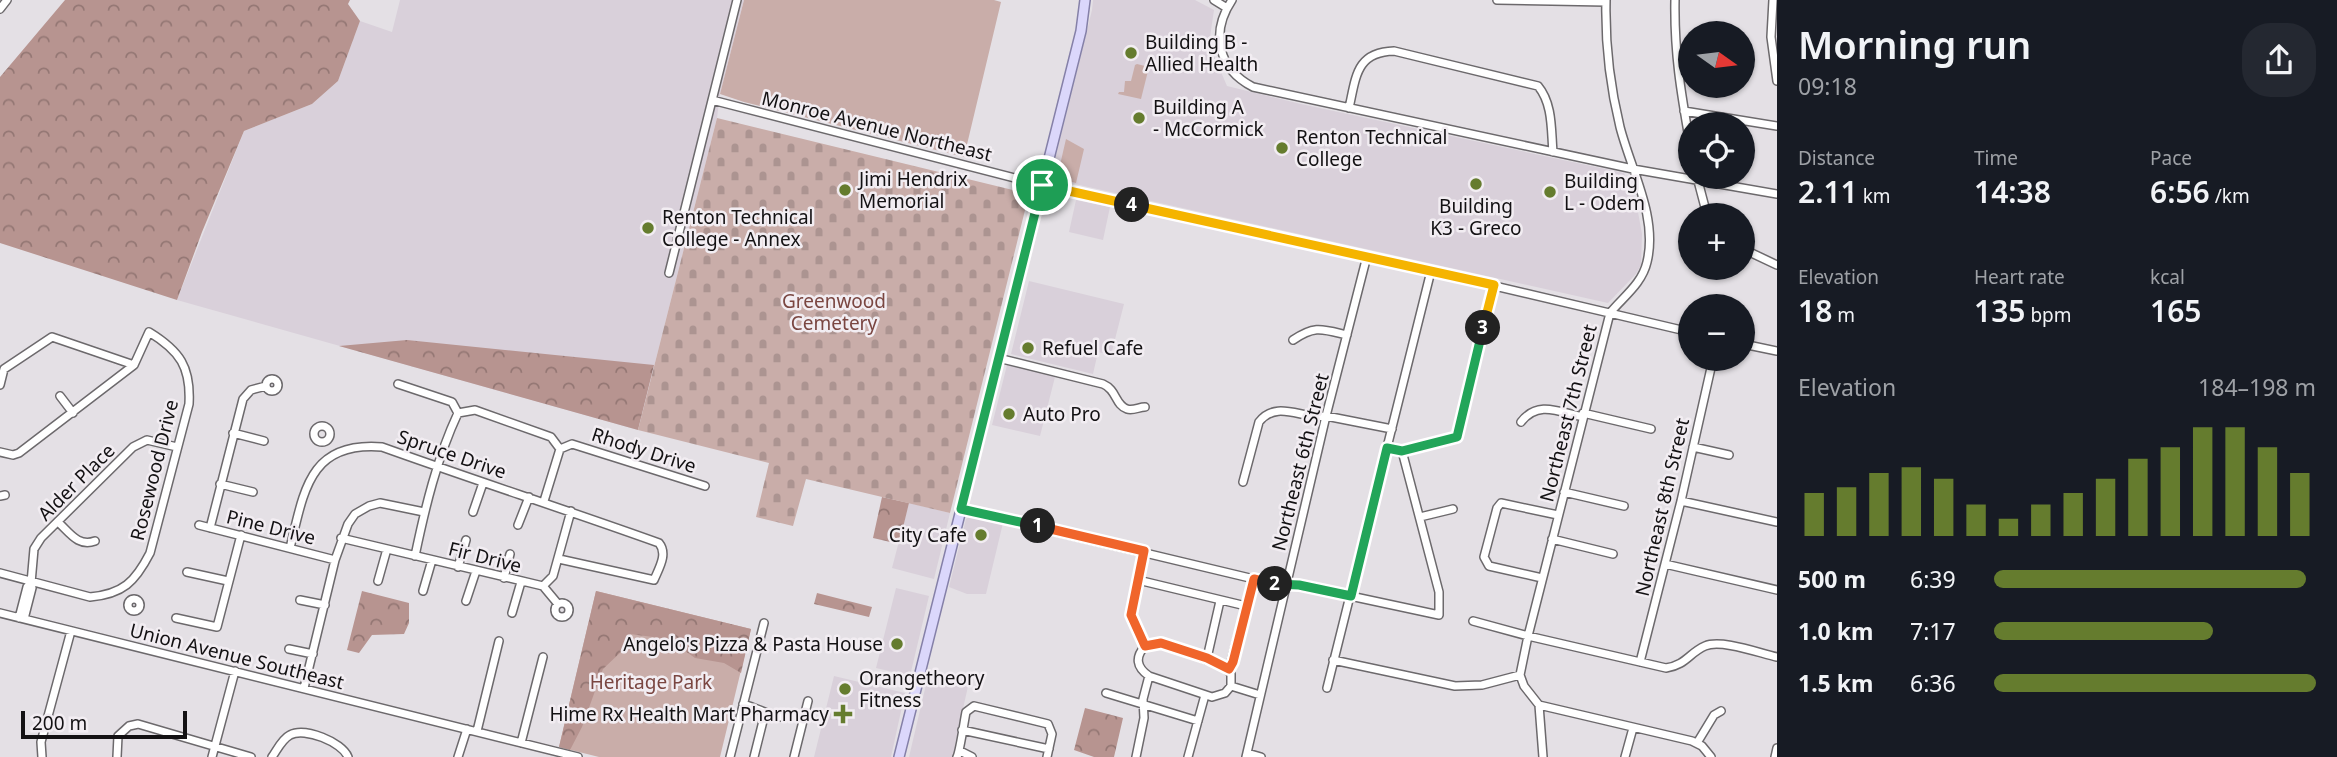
<!DOCTYPE html>
<html lang="en">
<head>
<meta charset="utf-8">
<style>
  :root { --surface:#171b24; --page:#242831; --text:#f1f3f6; --muted:#9ea1a6; --accent:#657c2e }
  body { margin:0; font-family:"Noto Sans",sans-serif; background:var(--page); color:var(--text); height:100vh; display:flex; flex-direction:column; font-size:26px; white-space:nowrap }
  * { box-sizing:border-box; margin:0 }
  p { font-size:23px; color:var(--muted) }
  .icon { flex:none; width:38px; height:38px; fill:none; stroke:currentColor; stroke-width:2; stroke-linecap:round; stroke-linejoin:round }
  .map { position:relative; flex:1; overflow:hidden }
  .side { display:flex; flex-direction:column; background:var(--surface); width:560px }
  .side>* { flex:none }
  .needle { width:46px; rotate:104deg }
  .fabs { position:absolute; left:1678px; top:21px; display:grid; gap:14px }
  .fabs a { display:grid; place-items:center; width:77px; height:77px; border-radius:50%; background:var(--surface); box-shadow:0 2px 5px #0004; font-size:35px }
  .scale { position:absolute; left:21px; bottom:18px; width:166px; box-sizing:border-box; padding-left:7px; border:4px solid #131113; border-top:0; font-size:19px; line-height:24px; white-space:nowrap; color:#131113; -webkit-text-stroke:5px #f2edf2; paint-order:stroke }
  .pin { position:absolute; display:grid; place-items:center; width:60px; height:60px; color:#fff; margin:-30px; border:4px solid #fff; border-radius:50%; box-shadow:0 2px 7px #0007 }
  .km { position:absolute; width:35px; height:35px; margin:-18px; border-radius:50%; background:#222; color:#fff; font-size:19px; line-height:35px; text-align:center }
  .round { display:grid; place-items:center; flex:none; width:74px; height:74px; border-radius:28px; background:var(--page) }
  .head { display:flex; align-items:center; justify-content:space-between; height:119px; padding:0 21px }
  h1 { font-size:38px; font-weight:600; line-height:52px }
  .stats { display:grid; grid-template-columns:repeat(3,1fr); gap:10px; height:119px; padding:7px 21px }
  .stats div { display:grid; align-content:center }
  .stats b { font-size:30px; font-weight:600 }
  .stats small { font-size:19px; font-weight:400 }
  .stats p { font-size:19px }
  .chart { height:196px; padding:14px 21px }
  .chart p { display:flex; justify-content:space-between }
  .chart svg { width:100%; height:126px; margin-top:7px; stroke:var(--accent); stroke-width:6 }
  ul { padding:0 21px; list-style:none; font-size:23px }
  li { display:grid; grid-template-columns:112px 84px 1fr; align-items:center; height:52px }
  li i { height:18px; border-radius:9px; background:var(--accent) }
  main { display:flex; flex:1; min-height:0 }
  .map>svg:first-child { display:block }
  .built { fill:#d9d0da }
  .green { fill:#c9ada9 }
  .forest { fill:url(#forest-crowns) }
  .cemetery { fill:url(#cemetery-stones) }
  .lines { fill:none; stroke-linecap:round; stroke-linejoin:round }
  .minor-casing { stroke:#6c696c; stroke-width:10 }
  .major-casing { stroke:#8580a8; stroke-width:12 }
  .minor { stroke:#fff; stroke-width:7 }
  .major { stroke:#dbd7fb; stroke-width:9 }
  .split-1-casing { stroke:#fff; stroke-width:14 }
  .split-2-casing { stroke:#fff; stroke-width:14 }
  .split-3-casing { stroke:#fff; stroke-width:14 }
  .split-4-casing { stroke:#fff; stroke-width:14 }
  .split-5-casing { stroke:#fff; stroke-width:14 }
  .split-1 { stroke:#22a559; stroke-width:9 }
  .split-2 { stroke:#f0652b; stroke-width:9 }
  .split-3 { stroke:#22a559; stroke-width:9 }
  .split-4 { stroke:#f5b400; stroke-width:9 }
  .split-5 { stroke:#f5b400; stroke-width:9 }
  .poi-dot { fill:#657c2e; stroke:#f2edf2; stroke-width:2.5 }
  .labels { text-anchor:middle; dominant-baseline:central; stroke-width:5; stroke-linejoin:round; paint-order:stroke }
  .poi-label { font-size:19px; fill:#131113; stroke:#f2edf2; text-anchor:start }
  .street-label { font-size:19px; fill:#131113; stroke:#f2edf2 }
  .park-label { font-size:19px; fill:#7a4641; stroke:#f2edf2 }
</style>
</head>
<body>
<main>
<div class="map">
<svg width="1777" height="757" viewBox="0 0 1777 757">
  <defs>
    <pattern id="forest-crowns" width="20" height="18" patternUnits="userSpaceOnUse" patternTransform="scale(1.75)"><rect width="20" height="18" fill="#b79490"/><path d="M2 6a3 3 0 1 1 6 0M12 15a3 3 0 1 1 6 0" fill="none" stroke="#947774"/></pattern>
    <pattern id="cemetery-stones" width="16" height="16" patternUnits="userSpaceOnUse" patternTransform="scale(1.75)"><rect width="16" height="16" fill="#c9ada9"/><path d="M2 7V4a2 2 0 0 1 4 0v3zM10 15v-3a2 2 0 0 1 4 0v3z" fill="#ac9491"/></pattern>
  </defs>
  <rect width="100%" height="100%" fill="#e4e0e5"/>
  <path class="built" d="M400,0h344l-24,94 -3,24 -79,312 -461,-130 67,-169 68,-27 26,-23 22,-60 32,11z
    M1093,0h102l19,10 -5,34 18,42 74,18 323,69 12,28 6,33 -1,31 -5,9 -28,29 -551,-123 -5,-8 40,-162z
    M1076,200l34,7 -7,33 -34,-8z
    M1029,281l95,23 -13,51 -13,-3 -5,22 -82,-20z
    M1007,365l48,12 -15,59 -48,-11z
    M909,503l41,10 -16,66 -42,-11z
    M971,515l32,8 -17,71h-19l-18,-7 17,-68z
    M896,588l33,8 -19,80 -34,-8z
    M929,672l40,10 -14,62 -1,13h-45z
    M834,676l71,17 -14,64h-77z"/>
  <path class="green" d="M744,0h250l7,2 -37,155 -220,-55 -24,-8z
    M1137,64l8,2v4l2,-4 2,1 -8,32 -23,-5 1,-2h5l1,-11h6l4,-16z
    M1066,139l18,10 -8,34 -19,-5z
    M596,591l155,38 -31,128h-121l-40,-10z"/>
  <path class="forest" d="M65,0h285l-2,4 12,17 -22,60 -26,23 -68,27 -42,101 -25,68 -177,-57v-166z
    M407,340l247,25 -16,65 -299,-84z
    M882,497l27,6 -10,41 -26,-6z
    M362,591l47,12v20l-5,11 -32,1 -13,18 -12,-3z
    M596,591l155,38 -10,44 -17,-10 -29,-5 -27,-19 -38,-5 -7,16 -20,19 -21,58 -12,23 -11,-3z
    M817,593l55,14 -3,10 -55,-13z
    M1085,708l38,10 -9,39h-20l-20,-7z"/>
  <path class="cemetery" d="M717,118l312,76 -79,319 -144,-34 -13,47 -37,-9 13,-54 -131,-33z"/>
  <g class="lines">
    <defs>
      <path id="minor" d="M1214,0l13,8
        M1232,0c-22,33 -14,69 21,87l380,82 144,25
        M1497,0l109,2
        M1675,0c-1,52 6,93 15,144
        M1773,0l-2,37 6,44
        M0,9l7,-9
        M712,100l330,85 325,71 323,76
        M1349,108c7,-31 7,-56 45,-57l144,35c15,18 13,44 15,66
        M1684,111l93,15
        M1697,177l10,38
        M1743,249l34,16
        M669,273l68,-273
        M1293,340c22,-15 29,-11 54,-5
        M1743,344l34,7
        M998,358l105,26c14,6 12,21 24,25 6,2 12,-2 18,-2
        M266 385a6 6 0 1 1 12 0a6 6 0 1 1-12 0Z
        M398,384l54,18 6,11 17,-3 76,27 9,12 12,-5 133,42
        M0,385l4,-16 48,-32 82,28 15,-33c31,19 42,35 40,72l-39,149c-15,29 -27,41 -60,44l-90,-24
        M60,396l13,17
        M1583,413l68,16
        M1521,422c17,-22 38,-10 62,-5
        M314 434a8 8 0 1 1 16 0a8 8 0 1 1-16 0Z
        M233,433l31,8
        M1693,447l36,8
        M0,452l13,3 6,-2 115,-88
        M1243,482l16,-60c18,-23 44,-2 67,-6l66,13
        M220,484l33,8
        M1564,492l60,14
        M0,496l5,-1
        M544,501l16,-52
        M1681,501l96,21
        M961,509l293,70 32,7 13,-1 140,30v-23l-37,-141 55,-14 37,-152
        M473,512l10,-29
        M1420,517l33,-8
        M58,522c12,11 20,25 37,19
        M199,525l136,35
        M518,525l11,-28
        M210,528l33,-129 8,-9 15,-4
        M341,538l202,48
        M1552,539l61,15
        M290,548c14,-57 19,-107 92,-101 92,33 185,63 277,96 9,11 0,25 -5,37l-95,-21
        M415,556c10,-48 22,-98 43,-143
        M1665,564l112,26
        M458,567l8,-27
        M187,572l41,9
        M504,578l6,-24
        M1542,578l-53,-12 -5,-9 13,-49 4,-5 57,12
        M1138,580l108,26
        M378,581l9,-32
        M31,583l3,-34 7,-11 92,-91 14,-7 30,7
        M543,586l10,-10 18,-65
        M543,586l15,18
        M423,591l9,-31
        M128 605a6 6 0 1 1 12 0a6 6 0 1 1-12 0Z
        M300,600l25,5
        M466,601l10,-30
        M555 610a7 7 0 1 1 14 0a7 7 0 1 1-14 0Z
        M0,613l578,144
        M512,613l9,-31
        M19,618l8,-31 4,-4 1,5 -8,31
        M176,618l41,9 24,-92
        M1473,621l55,15 138,32c20,-3 23,-15 39,-22 16,-7 54,7 72,11
        M1145,646l16,-3 63,23 7,8v12
        M289,649l24,5
        M1207,658l13,-57
        M1333,660l122,26 27,-1 38,-10
        M1640,662l41,-161 32,-142
        M1229,669l25,-90
        M1149,676l63,21 13,-4 6,-7 29,9
        M304,688l31,-128 13,-36 7,-10 14,-8 11,-3 44,9
        M1327,688l104,-417
        M1106,693l92,28
        M743,704c14,4 24,10 37,13
        M1539,705l153,36 10,5 9,11
        M962,730l87,19
        M477,731l22,-90
        M521,743l22,-86
        M1697,743l17,-28 7,-4
        M960,751l12,6
        M1247,753l14,4
        M42,757l-1,-15 30,-111
        M117,757l1,-21 11,-10 9,-2 113,33
        M212,757l23,-86
        M272,757c5,-7 10,-18 18,-22 15,-8 52,7 58,22
        M458,757l9,-28
        M730,757l34,-134
        M754,757l11,-44
        M794,757l14,-56
        M957,757c3,-6 7,-35 9,-45l8,-6 74,18 4,10 -5,23
        M1136,757l8,-39 -1,-19 6,-23c-13,-9 -14,-19 -4,-30l-14,-31 13,-64
        M1188,757l17,-62
        M1246,757l80,-341 41,-160
        M1543,757l-4,-52 -15,-19 -4,-11 8,-39 82,-323c13,-16 32,-29 37,-51 11,-45 -16,-92 -27,-135 -10,-41 -15,-84 -14,-127
        M1625,757l8,-29
        M1775,757l2,-9"/>
      <path id="major" d="M899,757l182,-726 4,-31"/>
    </defs>
    <use href="#minor" class="minor-casing"/>
    <use href="#major" class="major-casing"/>
    <use href="#minor" class="minor"/>
    <use href="#major" class="major"/>
  </g>
  <g class="lines">
    <defs>
      <path id="split-1" d="M1038,526l-77,-17 81,-324"/>
      <path id="split-2" d="M1038,526l106,25 -13,64 14,31 16,-3 46,15 22,11 4,-7 21,-83 21,5"/>
      <path id="split-3" d="M1275,584l24,1 52,11 36,-148 15,3 55,-14 26,-109"/>
      <path id="split-4" d="M1132,205l362,80 -11,43"/>
      <path id="split-5" d="M1042,185l90,20"/>
    </defs>
    <use href="#split-1" class="split-1-casing"/>
    <use href="#split-2" class="split-2-casing"/>
    <use href="#split-3" class="split-3-casing"/>
    <use href="#split-4" class="split-4-casing"/>
    <use href="#split-5" class="split-5-casing"/>
    <use href="#split-1" class="split-1"/>
    <use href="#split-2" class="split-2"/>
    <use href="#split-3" class="split-3"/>
    <use href="#split-4" class="split-4"/>
    <use href="#split-5" class="split-5"/>
  </g>
  <g class="poi-dot">
    <circle cx="1131" cy="53" r="7"/>
    <circle cx="1139" cy="118" r="7"/>
    <circle cx="1282" cy="148" r="7"/>
    <circle cx="1476" cy="184" r="7"/>
    <circle cx="845" cy="190" r="7"/>
    <circle cx="1550" cy="192" r="7"/>
    <circle cx="648" cy="228" r="7"/>
    <circle cx="1028" cy="348" r="7"/>
    <circle cx="1009" cy="414" r="7"/>
    <circle cx="981" cy="535" r="7"/>
    <circle cx="897" cy="644" r="7"/>
    <circle cx="845" cy="689" r="7"/>
    <path d="M839.5 703.5h7v7h7v7h-7v7h-7v-7h-7v-7h7z"/>
  </g>
  <g class="labels">
    <g class="poi-label">
      <text x="1145" y="42">Building B -<tspan x="1145" dy="22">Allied Health</tspan></text>
      <text x="1153" y="107">Building A<tspan x="1153" dy="22">- McCormick</tspan></text>
      <text x="1296" y="137">Renton Technical<tspan x="1296" dy="22">College</tspan></text>
      <text x="859" y="179">Jimi Hendrix<tspan x="859" dy="22">Memorial</tspan></text>
      <text x="1564" y="181">Building<tspan x="1564" dy="22">L - Odem</tspan></text>
      <text x="1476" y="206" text-anchor="middle">Building<tspan x="1476" dy="22">K3 - Greco</tspan></text>
      <text x="662" y="217">Renton Technical<tspan x="662" dy="22">College - Annex</tspan></text>
      <text x="1042" y="348">Refuel Cafe</text>
      <text x="1023" y="414">Auto Pro</text>
      <text x="967" y="535" text-anchor="end">City Cafe</text>
      <text x="883" y="644" text-anchor="end">Angelo's Pizza &amp; Pasta House</text>
      <text x="859" y="678">Orangetheory<tspan x="859" dy="22">Fitness</tspan></text>
      <text x="829" y="714" text-anchor="end">Hime Rx Health Mart Pharmacy</text>
    </g>
    <g class="street-label">
      <text transform="translate(877 126) rotate(14)">Monroe Avenue Northeast</text>
      <text transform="translate(1568 413) rotate(-76)">Northeast 7th Street</text>
      <text transform="translate(644 450) rotate(18)">Rhody Drive</text>
      <text transform="translate(452 454) rotate(19)">Spruce Drive</text>
      <text transform="translate(1300 462) rotate(-76)">Northeast 6th Street</text>
      <text transform="translate(154 470) rotate(-76)">Rosewood Drive</text>
      <text transform="translate(76 482) rotate(-45)">Alder Place</text>
      <text transform="translate(1662 507) rotate(-77)">Northeast 8th Street</text>
      <text transform="translate(271 527) rotate(14)">Pine Drive</text>
      <text transform="translate(485 557) rotate(14)">Fir Drive</text>
      <text transform="translate(237 656) rotate(14)">Union Avenue Southeast</text>
    </g>
    <g class="park-label">
      <text x="834" y="301">Greenwood<tspan x="834" dy="22">Cemetery</tspan></text>
      <text x="651" y="682">Heritage Park</text>
    </g>
  </g>
</svg>
<div class="fabs">
<a><svg class="needle" viewBox="-14 -14 28 28"><path d="M0-13l5 13h-10z" fill="#e53935"/><path d="M0 13l5-13h-10z" fill="#9ea1a6"/></svg></a>
<a><svg class="icon" aria-label="locate" viewBox="0 0 24 24"><circle cx="12" cy="12" r="6"/><path d="M12 2v4M12 18v4M2 12h4M18 12h4"/></svg></a>
<a>+</a>
<a>−</a>
</div>
<div class="scale">200 m</div>
<div class="pin" style="left:1042px;top:185px;background:#1e9e55"><svg class="icon" aria-label="arrive" viewBox="0 0 24 24"><path d="M6 21V4h12l-3 4 3 4H6"/></svg></div>
<b class="km" style="left:1038px;top:526px">1</b>
<b class="km" style="left:1275px;top:584px">2</b>
<b class="km" style="left:1483px;top:328px">3</b>
<b class="km" style="left:1132px;top:205px">4</b>
</div>
<section class="side">
<div class="head"><div><h1>Morning run</h1><p>09:18</p></div><a class="round"><svg class="icon" aria-label="share" viewBox="0 0 24 24"><path d="M12 15V3M7 8l5-5 5 5M5 13v7h14v-7"/></svg></a></div>
<div class="stats">
<div><p>Distance</p><b>2.11<small> km</small></b></div>
<div><p>Time</p><b>14:38</b></div>
<div><p>Pace</p><b>6:56<small> /km</small></b></div>
</div>
<div class="stats">
<div><p>Elevation</p><b>18<small> m</small></b></div>
<div><p>Heart rate</p><b>135<small> bpm</small></b></div>
<div><p>kcal</p><b>165</b></div>
</div>
<div class="chart"><p><span>Elevation</span>184–198 m</p>
<svg viewBox="0 0 160 44" preserveAspectRatio="none"><path d="M5 44V29M15 44V27M25 44V22M35 44V20M45 44V24M55 44V33M65 44V38M75 44V33M85 44V29M95 44V24M105 44V17M115 44V13M125 44V6M135 44V6M145 44V13M155 44V22"/></svg>
</div>
<ul>
<li><b>500 m</b>6:39<i style="width:97%"></i></li>
<li><b>1.0 km</b>7:17<i style="width:68%"></i></li>
<li><b>1.5 km</b>6:36<i style="width:100%"></i></li>
</ul>
</section>
</main>
</body>
</html>
